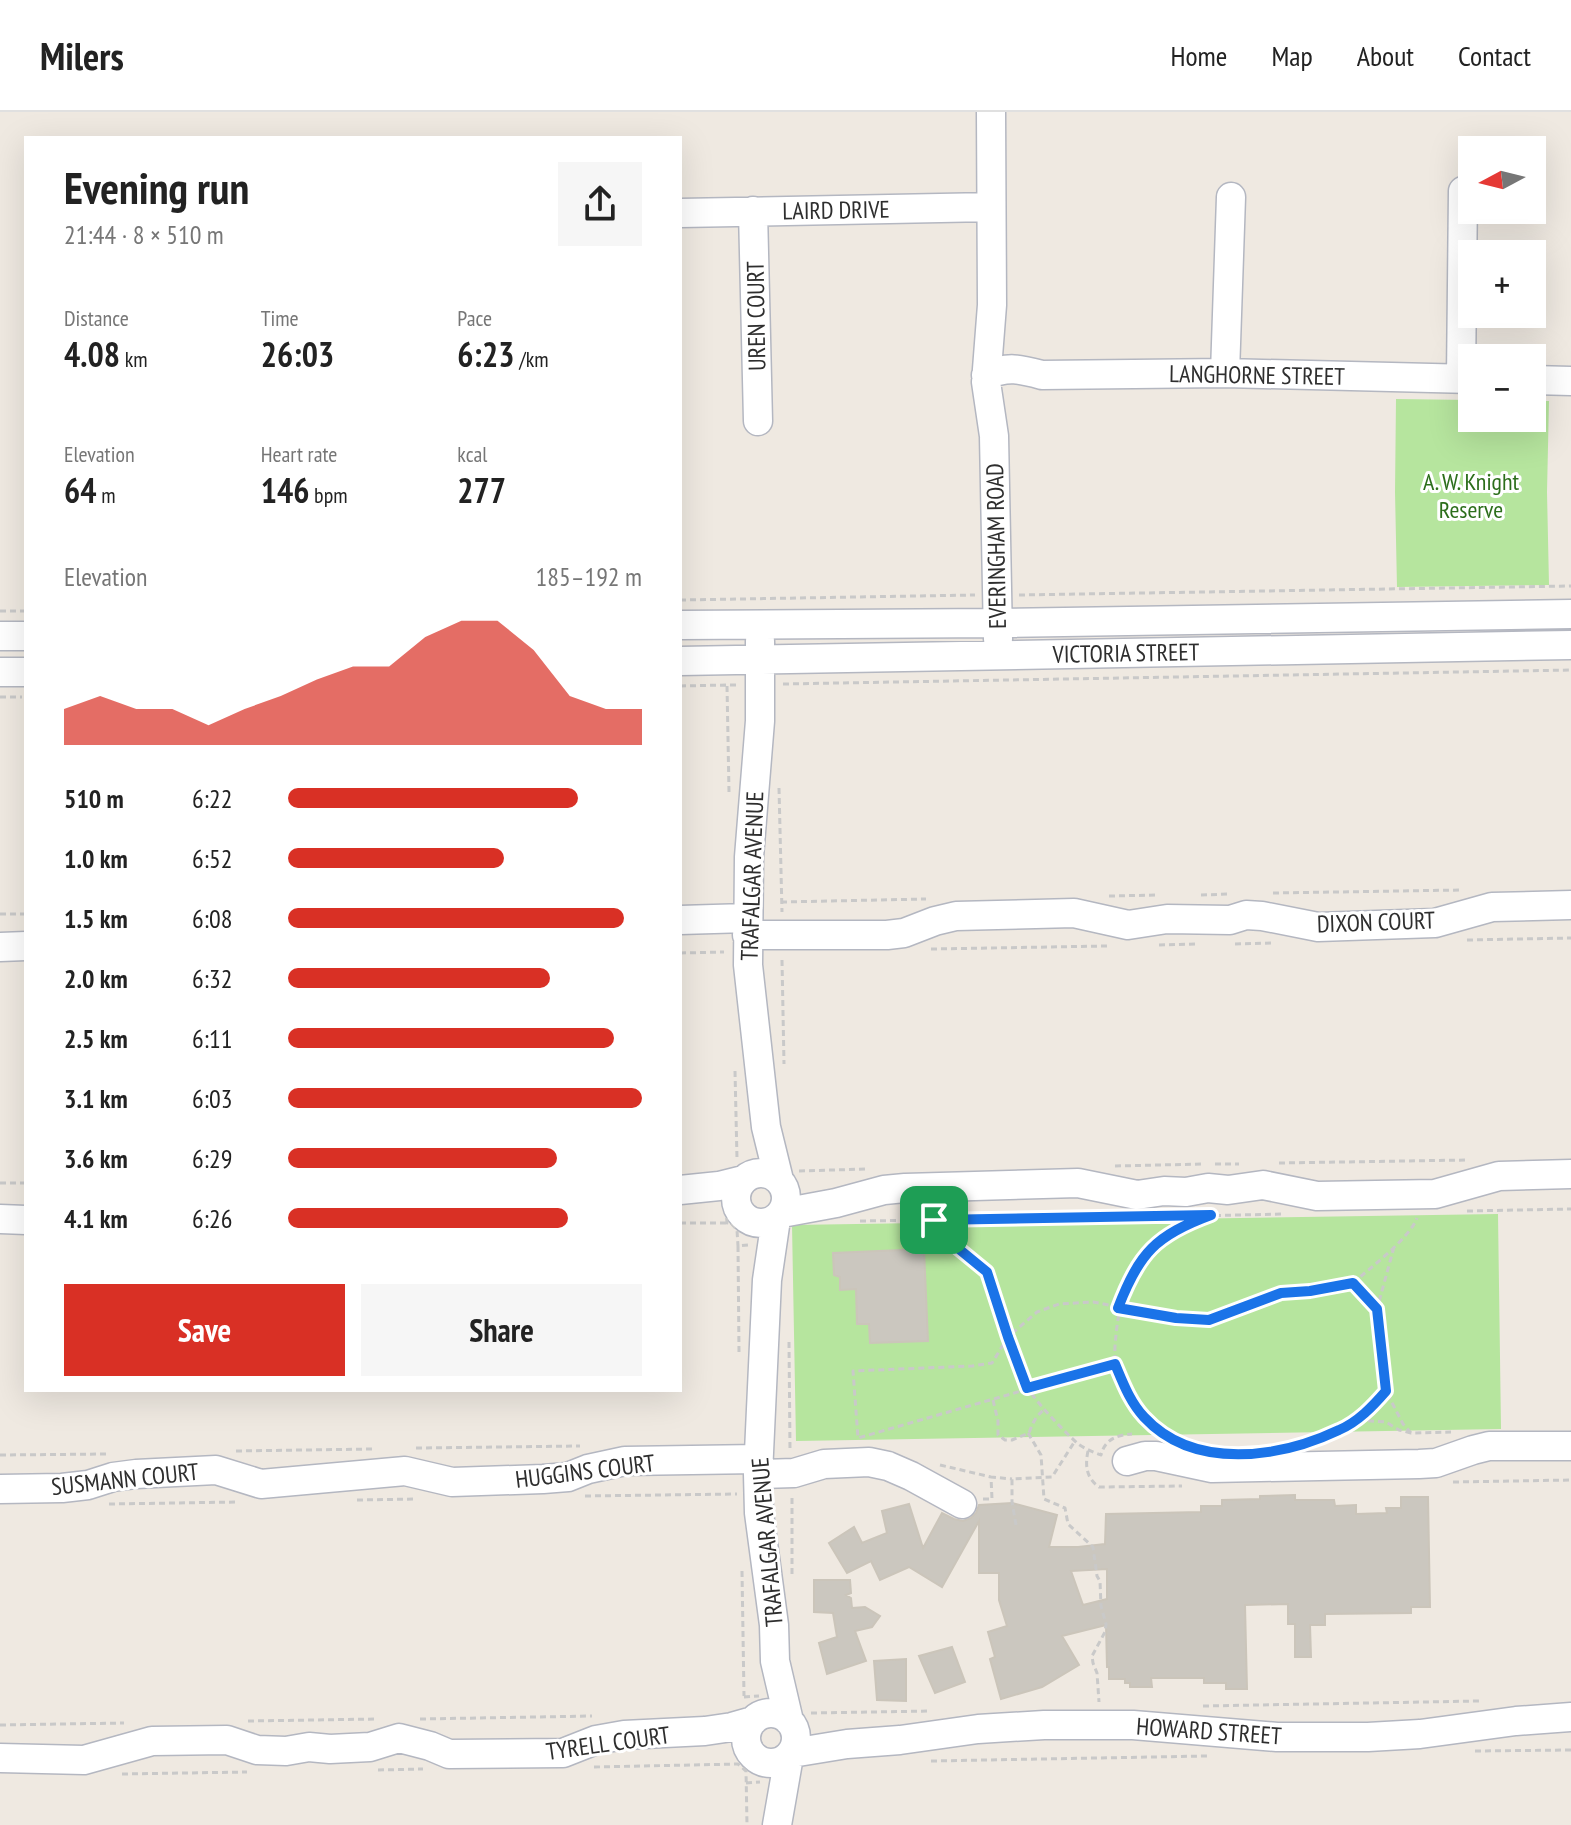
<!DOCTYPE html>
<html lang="en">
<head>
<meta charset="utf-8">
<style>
  :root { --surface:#fff; --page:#f6f6f6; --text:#222; --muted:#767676; --line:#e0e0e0; --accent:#d93025 }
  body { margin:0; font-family:"PT Sans Narrow",sans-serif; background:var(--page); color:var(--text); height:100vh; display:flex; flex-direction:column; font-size:30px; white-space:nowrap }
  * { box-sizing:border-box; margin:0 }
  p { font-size:26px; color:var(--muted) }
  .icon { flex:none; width:44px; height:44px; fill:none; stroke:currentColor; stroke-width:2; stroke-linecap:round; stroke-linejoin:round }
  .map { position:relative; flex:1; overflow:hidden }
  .sheet { position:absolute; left:24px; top:24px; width:658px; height:1256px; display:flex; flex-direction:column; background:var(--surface); border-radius:0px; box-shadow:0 8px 32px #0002 }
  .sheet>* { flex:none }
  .needle { width:52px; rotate:263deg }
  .fabs { position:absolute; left:1458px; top:24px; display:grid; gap:16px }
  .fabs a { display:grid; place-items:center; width:88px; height:88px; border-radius:0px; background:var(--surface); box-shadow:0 8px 32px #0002; font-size:40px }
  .pin { position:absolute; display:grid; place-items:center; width:68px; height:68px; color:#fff; margin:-34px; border-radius:16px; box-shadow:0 4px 12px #0006 }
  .round { display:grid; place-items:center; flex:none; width:84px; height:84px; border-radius:0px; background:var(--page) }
  .headline { display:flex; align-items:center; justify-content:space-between; height:136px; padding:0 40px }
  h1 { font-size:44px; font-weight:800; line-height:60px }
  .figures { display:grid; grid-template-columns:repeat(3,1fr); gap:12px; height:136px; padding:8px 40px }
  .figures div { display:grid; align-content:center }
  .figures b { font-size:34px; font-weight:800 }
  .figures small { font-size:22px; font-weight:400 }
  .figures p { font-size:22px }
  .chart { height:224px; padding:16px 40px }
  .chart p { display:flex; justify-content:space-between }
  .chart svg { width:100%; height:144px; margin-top:8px; fill:var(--accent); opacity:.7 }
  .primary-button { display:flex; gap:16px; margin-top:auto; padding:16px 40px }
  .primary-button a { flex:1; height:92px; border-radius:0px; background:var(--accent); color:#fff; font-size:32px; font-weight:800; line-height:92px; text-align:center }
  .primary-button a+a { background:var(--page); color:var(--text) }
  ul { padding:0 40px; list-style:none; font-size:26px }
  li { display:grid; grid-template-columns:128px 96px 1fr; align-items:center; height:60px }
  li i { height:20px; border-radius:10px; background:var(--accent) }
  header { display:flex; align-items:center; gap:48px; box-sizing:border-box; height:112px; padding:0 40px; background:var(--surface); border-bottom:2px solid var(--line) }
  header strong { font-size:38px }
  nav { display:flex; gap:44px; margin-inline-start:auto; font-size:28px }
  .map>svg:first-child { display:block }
  .green { fill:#b6e59e }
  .building { fill:#cbc7bf; stroke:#cbc5ba; stroke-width:2; fill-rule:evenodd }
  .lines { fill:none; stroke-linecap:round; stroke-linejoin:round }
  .minor-casing { stroke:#b4b7c1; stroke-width:31 }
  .path { stroke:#c9c9c9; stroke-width:3; stroke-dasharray:6 4; stroke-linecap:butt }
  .minor { stroke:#fff; stroke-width:28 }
  .route-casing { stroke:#fff; stroke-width:16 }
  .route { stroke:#1a73e8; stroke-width:10 }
  .labels { text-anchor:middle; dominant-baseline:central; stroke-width:6; stroke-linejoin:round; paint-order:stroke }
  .street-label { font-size:24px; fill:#2e2e2e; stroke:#fff }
  .park-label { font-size:24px; fill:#2c6e1b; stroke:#fff }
</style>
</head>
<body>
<header>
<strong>Milers</strong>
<nav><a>Home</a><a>Map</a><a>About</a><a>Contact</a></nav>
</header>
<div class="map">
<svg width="1571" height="1713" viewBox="0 0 1571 1713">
  <rect width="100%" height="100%" fill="#efe9e1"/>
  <path class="green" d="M1396,287l76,1v18h60v-17h17l-2,91 2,93 -152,2 -2,-95z
    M1498,1102l3,215 -705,12 -4,-216z"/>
  <path class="building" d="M924,1137l4,92 -58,2 -1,-19h-12l-1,-35 -16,1v-13l-6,-2 -1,-22z
    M1295,1383v5h39l1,6 21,-1v9l31,-1 -1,-5h15v-11h27l2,110h-19v6l-86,1v11h-15l1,32h-16v-33h-7v-20l-43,1 2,84h-21v-6h-22v-5h-53l1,9h-22v-4h-5v-4h-16v-12h-2l-1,-42 -44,11 17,29 -37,22 -41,12 -11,-40 5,-2 -7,-25 19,-6 -8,-26v-27h-20v-52l-37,66 -33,-20 -29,13 -9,-19 -24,12 -18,-30 25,-16 8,16 25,-10 -5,-22 27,-7 14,44 19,-35 12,6 9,2 8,-3 5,-5 3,-8 33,-2 45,12 -8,32h29l27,-3 1,-30 95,-2v-6h21v-6l38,-1v-3zM1107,1457v30l-24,6 -12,-34z
    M814,1468h36l1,13 -5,2 5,3 1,10 13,-1 15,9 -8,11 -17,4 11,30 -39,13 -8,-31 18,-6 -4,-24 -19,-1z
    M952,1535l13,35 -30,11 -16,-37z
    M906,1547v42l-29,-1 -3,-39z"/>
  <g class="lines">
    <defs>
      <path id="minor" d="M991,0l1,193 -6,77 8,54 4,203
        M753,99l5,210
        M680,101l311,-6
        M1225,261l6,-176
        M986,263c22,-9 34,-6 56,0l183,-2 247,6
        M1461,266l2,-187
        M1532,268l39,1
        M680,513l317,-2 574,-9
        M0,524h26
        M760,529v80l-11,136 -1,108 18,162 13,53
        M680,549l891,-16
        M0,560h26
        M680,808l67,-2
        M747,823h140l17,-2 31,-12 21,-5 118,-3 54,12 39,-6 63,1 16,-5 16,1 56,11 117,-4 57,-16 79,-2
        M0,835l26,-1
        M736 1086a25 25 0 1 1 50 0a25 25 0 1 1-50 0Z
        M680,1078l39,-4 24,-6
        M782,1101l54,-10 48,-13 21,-2 173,-5 59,12 27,-4 22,1 22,-4 20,2 35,-5 54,11 118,-2 64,-18 72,-2
        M0,1107l26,1
        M776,1107l-9,61 -9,194 1,39 15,112 1,36 14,60
        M1127,1349l18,-5h11l56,12 207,-4 17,-1 37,-13 16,-4h82
        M758,1362l36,-1 30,-9 45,-2 19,4 23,10 51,28
        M0,1377l62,-1 26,-3 25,-8 23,-3 80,-4 45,14 144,-13 47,11 91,-3 25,-2 20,-8 37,-8 133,-2
        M746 1626a25 25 0 1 1 50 0a25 25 0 1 1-50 0Z
        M792,1641l55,-9 53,-4 78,-11 66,-4h89l144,12h91l52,-3 96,-13 55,-4
        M0,1646l84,2 68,-19 75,-1 30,10 29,1 23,-4 21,2 40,-2 29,-9 31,8 19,8 114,-1 33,-13 28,-5 81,-4 27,-4 21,-6
        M777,1713l12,-69"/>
    </defs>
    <use href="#minor" class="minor-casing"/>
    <path class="path" d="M1019,483l552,-9
      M680,488l295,-5
      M0,499h26
      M783,572l788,-14
      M680,574l47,-1
      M0,585h22
      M779,676l3,124
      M729,680l-2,-107h10
      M1273,781l189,-3
      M1201,783l29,-1
      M1109,784l49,-1
      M781,790l145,-3
      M0,802h26
      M1467,828l104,-2
      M1235,832l36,-1
      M1159,833l36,-1
      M931,837l176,-3
      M680,841l44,-1
      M782,848l2,104
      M735,959l2,88
      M1279,1051l188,-3
      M1215,1052h24
      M1115,1054l88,-2
      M799,1059l68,-2
      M0,1071h26
      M726,1096l1,15 3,-1 7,8 1,16
      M1467,1099l104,-2
      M1195,1104l88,-2
      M935,1108l188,-3
      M860,1109l74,-1 3,11 50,41 37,109c8,18 39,49 54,63 7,5 15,8 23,11 4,-16 16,-20 31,-21
      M680,1111h47
      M1394,1135l-17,62 9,82 17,33 8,9
      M1353,1171c18,-16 56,-44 64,-65
      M789,1230l1,108
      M739,1240l-1,-106 10,-1
      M1115,1252l-257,74 -5,-67 119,-5 20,-3 16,-26 29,-25 22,-8 34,-2 83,16 33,2 72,-27 29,-2 43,-8 24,26
      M993,1288l5,21v14l7,5h7l17,-7c4,-11 7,-17 16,-24
      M1358,1308l28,2 13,8 12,3 40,-1
      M1028,1321l13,22 3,44 21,9 3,16 25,23 4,29 3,5 1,25 5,18 -1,8 -13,24 1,7 4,10 2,29
      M1165,1321c-24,-14 -42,-41 -49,-68 -2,-9 -1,-21 0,-30 3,-32 11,-59 32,-84 15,-17 38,-27 58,-34
      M1307,1330c37,-13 52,-21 79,-51
      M416,1336l164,-2
      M236,1339l136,-2
      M1088,1339c-3,14 -2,27 11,36l83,-1
      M0,1343l108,-1
      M940,1353l51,12
      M1453,1370l118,-2
      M585,1384l152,-2
      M792,1386v80
      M983,1387h9l-1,-22 21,2
      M357,1388l60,-1
      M109,1392l128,-2
      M1016,1413l-4,-23v-23l40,-2 23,-36
      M742,1459l2,125
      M744,1585l15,-1
      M1203,1594l276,-5
      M811,1601l120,-2
      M420,1607l172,-3
      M248,1609l128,-2
      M0,1613l124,-2
      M1475,1639l96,-1
      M931,1649l276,-5
      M594,1655l144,-3 8,7 1,54
      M378,1658l45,-1
      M122,1662l125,-2
      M746,1671l14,-1"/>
    <use href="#minor" class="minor"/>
  </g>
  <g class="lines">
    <defs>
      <path id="route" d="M1211,1103c-55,20 -72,38 -93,93l58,10 33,2 72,-27 29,-2 43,-8 24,26 9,82c-13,15 -28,31 -47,39 -59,28 -145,41 -195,-13 -14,-15 -21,-34 -29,-53l-88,24 -19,-51 -21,-65 -50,-41 -3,-11z"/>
    </defs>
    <use href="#route" class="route-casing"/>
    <use href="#route" class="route"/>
  </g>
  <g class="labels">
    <g class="street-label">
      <text transform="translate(836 98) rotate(-1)">LAIRD DRIVE</text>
      <text transform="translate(756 204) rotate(-91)">UREN COURT</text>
      <text transform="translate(1257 263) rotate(1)">LANGHORNE STREET</text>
      <text transform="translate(996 434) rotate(-91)">EVERINGHAM ROAD</text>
      <text transform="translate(1126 541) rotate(-1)">VICTORIA STREET</text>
      <text transform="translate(752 764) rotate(-88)">TRAFALGAR AVENUE</text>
      <text transform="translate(1376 810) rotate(-2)">DIXON COURT</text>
      <text transform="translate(585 1359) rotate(-7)">HUGGINS COURT</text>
      <text transform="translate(125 1367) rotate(-6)">SUSMANN COURT</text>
      <text transform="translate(767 1430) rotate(-95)">TRAFALGAR AVENUE</text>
      <text transform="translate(1209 1619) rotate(4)">HOWARD STREET</text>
      <text transform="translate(608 1631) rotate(-8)">TYRELL COURT</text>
    </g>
    <g class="park-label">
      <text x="1471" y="369">A. W. Knight<tspan x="1471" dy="28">Reserve</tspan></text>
    </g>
  </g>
</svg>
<div class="fabs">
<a><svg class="needle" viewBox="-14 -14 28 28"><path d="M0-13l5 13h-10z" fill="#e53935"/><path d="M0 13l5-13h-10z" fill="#767676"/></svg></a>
<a>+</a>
<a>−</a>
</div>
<div class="pin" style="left:934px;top:1108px;background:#1e9e55"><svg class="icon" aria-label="arrive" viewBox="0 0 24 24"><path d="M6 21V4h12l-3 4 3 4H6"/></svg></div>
<section class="sheet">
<div class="headline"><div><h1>Evening run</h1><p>21:44 · 8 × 510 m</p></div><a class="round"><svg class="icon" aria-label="share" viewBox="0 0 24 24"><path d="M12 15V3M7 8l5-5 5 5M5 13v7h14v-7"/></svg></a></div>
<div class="figures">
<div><p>Distance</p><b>4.08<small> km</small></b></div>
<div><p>Time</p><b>26:03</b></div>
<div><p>Pace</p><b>6:23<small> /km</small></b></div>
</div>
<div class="figures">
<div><p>Elevation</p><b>64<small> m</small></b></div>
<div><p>Heart rate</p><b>146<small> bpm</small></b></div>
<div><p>kcal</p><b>277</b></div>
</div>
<div class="chart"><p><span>Elevation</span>185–192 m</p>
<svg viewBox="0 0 160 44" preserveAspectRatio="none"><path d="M0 44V33L10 29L20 33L30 33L40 38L50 33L60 29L70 24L80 20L90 20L100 11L110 6L120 6L130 15L140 29L150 33L160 33V44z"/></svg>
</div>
<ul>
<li><b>510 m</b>6:22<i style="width:82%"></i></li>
<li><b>1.0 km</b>6:52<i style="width:61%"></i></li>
<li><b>1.5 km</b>6:08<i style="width:95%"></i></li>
<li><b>2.0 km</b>6:32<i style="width:74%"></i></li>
<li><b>2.5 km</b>6:11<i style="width:92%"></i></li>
<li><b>3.1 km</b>6:03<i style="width:100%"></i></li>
<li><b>3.6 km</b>6:29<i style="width:76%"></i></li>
<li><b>4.1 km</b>6:26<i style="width:79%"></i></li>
</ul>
<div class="primary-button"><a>Save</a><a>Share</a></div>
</section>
</div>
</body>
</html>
